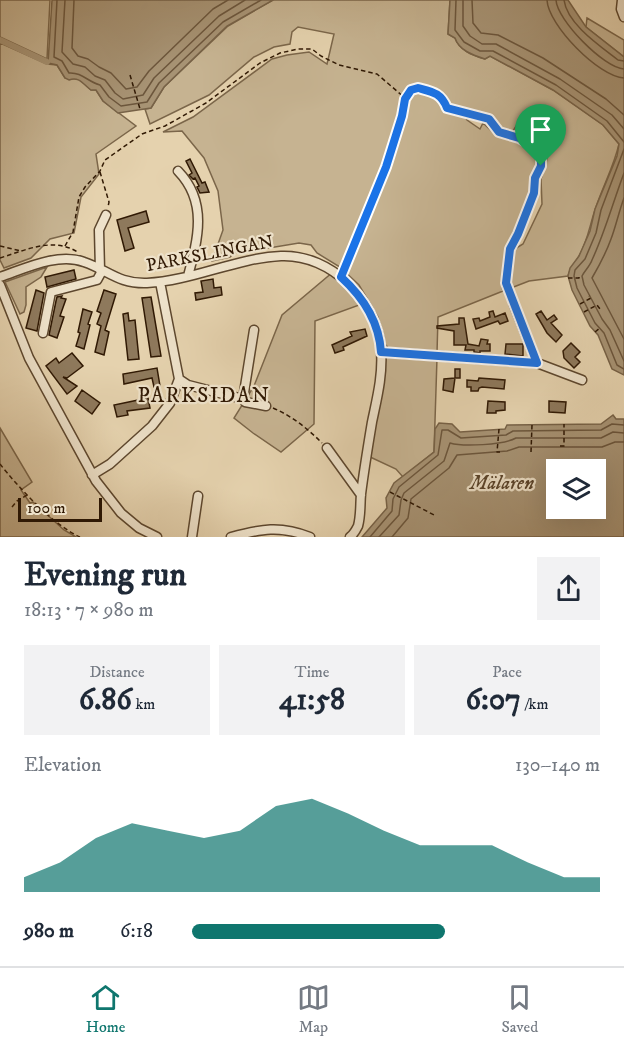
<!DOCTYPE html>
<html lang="en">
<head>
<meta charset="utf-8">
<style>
  :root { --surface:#fff; --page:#f2f2f3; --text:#1f2937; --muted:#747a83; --line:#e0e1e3; --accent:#0f766e }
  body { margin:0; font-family:"IM FELL DW Pica",serif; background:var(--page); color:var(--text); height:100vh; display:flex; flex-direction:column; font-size:22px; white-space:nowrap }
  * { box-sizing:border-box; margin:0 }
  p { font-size:20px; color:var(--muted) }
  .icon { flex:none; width:33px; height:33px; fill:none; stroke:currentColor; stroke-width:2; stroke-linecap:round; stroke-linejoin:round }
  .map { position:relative; height:537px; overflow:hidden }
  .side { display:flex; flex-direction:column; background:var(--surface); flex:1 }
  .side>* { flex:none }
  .tools { position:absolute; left:546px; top:459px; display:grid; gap:12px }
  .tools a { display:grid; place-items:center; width:60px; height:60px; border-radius:0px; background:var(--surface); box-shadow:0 6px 24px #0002; font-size:30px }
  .scale { position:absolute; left:18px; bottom:15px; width:84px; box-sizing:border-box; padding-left:6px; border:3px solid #301904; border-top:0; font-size:16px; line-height:21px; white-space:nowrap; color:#301904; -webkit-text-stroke:4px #eee2ca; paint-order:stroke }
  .pin { position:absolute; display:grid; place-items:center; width:51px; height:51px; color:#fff; margin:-62px -26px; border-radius:50% 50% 50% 0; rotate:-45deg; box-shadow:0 0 6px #0007 }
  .pin .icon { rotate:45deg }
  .round { display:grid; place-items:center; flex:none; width:63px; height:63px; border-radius:0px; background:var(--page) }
  .head { display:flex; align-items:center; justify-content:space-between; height:102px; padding:0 24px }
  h1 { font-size:33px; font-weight:800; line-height:45px }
  .figures { display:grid; grid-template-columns:repeat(3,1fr); gap:9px; height:102px; padding:6px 24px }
  .figures div { display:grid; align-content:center; border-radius:0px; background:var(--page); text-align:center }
  .figures b { font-size:30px; font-weight:800 }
  .figures small { font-size:16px; font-weight:400 }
  .figures p { font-size:16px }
  .chart { height:168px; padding:12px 24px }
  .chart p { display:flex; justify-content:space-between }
  .chart svg { width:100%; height:108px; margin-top:6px; fill:var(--accent); opacity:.7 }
  ul { padding:0 24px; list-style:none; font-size:20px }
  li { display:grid; grid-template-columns:96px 72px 1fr; align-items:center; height:45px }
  li i { height:15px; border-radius:8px; background:var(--accent) }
  .menu { display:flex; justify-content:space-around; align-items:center; height:84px; border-top:2px solid var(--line); background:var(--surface); font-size:16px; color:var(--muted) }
  .menu a { display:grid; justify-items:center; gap:3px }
  .menu .active { color:var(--accent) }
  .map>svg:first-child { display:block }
  .green { fill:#c6b391; stroke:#7b664a; stroke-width:1.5 }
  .water { fill:#a79374; stroke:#776247; stroke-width:1.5; fill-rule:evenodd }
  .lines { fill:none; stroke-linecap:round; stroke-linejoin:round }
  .shore { stroke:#6c563c; stroke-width:1.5 }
  .canal { stroke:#a79374; stroke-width:6 }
  .building { fill:#8e795c; stroke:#301904; stroke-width:1.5 }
  .minor-casing { stroke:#5d472e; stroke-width:11 }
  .path { stroke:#301904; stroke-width:1.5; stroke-dasharray:4.5 3; stroke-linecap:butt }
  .minor { stroke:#eee2ca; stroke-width:8 }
  .route-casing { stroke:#fff; stroke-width:12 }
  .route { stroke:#1a73e8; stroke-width:8 }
  .labels { text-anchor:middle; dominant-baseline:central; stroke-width:4.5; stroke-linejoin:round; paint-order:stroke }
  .street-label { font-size:18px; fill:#301904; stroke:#eee2ca }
  .water-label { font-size:20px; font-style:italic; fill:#5a442b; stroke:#eee2ca }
  .quarter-label { font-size:21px; letter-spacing:1.5px; fill:#301904; stroke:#eee2ca }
</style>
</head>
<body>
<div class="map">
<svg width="624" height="537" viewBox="0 0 624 537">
  <rect width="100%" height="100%" fill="#e5d2ae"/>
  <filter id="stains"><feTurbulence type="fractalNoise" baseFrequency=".00333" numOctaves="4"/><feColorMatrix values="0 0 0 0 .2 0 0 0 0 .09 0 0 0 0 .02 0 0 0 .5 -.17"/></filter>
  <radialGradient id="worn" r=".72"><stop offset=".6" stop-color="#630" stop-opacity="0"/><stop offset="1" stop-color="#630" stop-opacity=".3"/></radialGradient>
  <path class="green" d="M0,0h50l-3,59 -47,-22z
    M273,0h177l-2,34 7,4c4,12 17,17 30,21l5,-3 63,34 50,35 16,19c-5,22 -16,42 -23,63 -6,16 -8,34 -17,49 -4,8 -9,11 -11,20l-39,5 -18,7 -3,-6 5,-32 10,-6 19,-40 -1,-25 5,-15 2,-16 -2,-12 -4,-8 -8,-7 -16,2 -5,8c-11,0 -16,-3 -21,-13l-31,-9 6,11 13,9 3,-6 14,13 28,9 12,9 1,9 -7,16 1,15 -25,53 -6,36 2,8 -65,26 -1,36 -47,-3 -5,-6 -7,-27 -19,-32 -19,-18 -23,-14 -6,-8 -12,-2 -42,7 -2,-2 -21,5 -4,4 -18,4 11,-31 -5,-39 -14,-33 -22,-27 -19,1 30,-15 79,-58 15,-4 22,-3 18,12 7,-30 -36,-7 -6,5 -2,12 -16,3 -20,10 -45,38 -59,29 -5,-15 6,-1 13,-21 64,-61z
    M587,18l37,22v17l-38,-30z
    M0,43l47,21 10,1 8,13 14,1 12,11h5l7,11 33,25 -40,28 3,20 -18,23 -7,36 -24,6 -19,19 -27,10 -4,-8z
    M47,267l-6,10 -15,10v18l-2,7 -4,2 -15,-32z
    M333,272l29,32 -47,17 -1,103 -33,28 -28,-19 -19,-15 20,-32 28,-71z
    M387,356l50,2 -3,94 -31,25 -7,-8 -28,-13 14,-93z
    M0,428l32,54 -11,8 9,13 3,-1 31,28 12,7h-76z"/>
  <path class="water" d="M52,0h221l-46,26 -63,61 -13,21 -33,5 -15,-12 -7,-11h-5c-8,-6 -12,-14 -22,-10l-4,-2 -8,-13 -9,-2z
    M450,0h118l18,27 38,30v318l-12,-6 -14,-34 -8,-9 -18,-36 -4,-14 2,-8 9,-12 11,-25 5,-22 22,-53 2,-12 -16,-19 -50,-35 -63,-34 -5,3c-13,-4 -26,-9 -30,-21l-7,-4z
    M613,415l3,4h8v118h-262l25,-29 -1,-10 8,-15 40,-31 1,-23 4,-6 13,1 8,8 45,-3 2,-4 94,-1zM556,470h40v38h-40z"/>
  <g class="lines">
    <path class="shore" d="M57,0l-3,57 8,4 7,12c13,-1 19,9 31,12l9,12 12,9 26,-4 12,-19 64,-61 38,-22
      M65,0l-3,52 11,12 12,3 10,9 10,4 10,13 8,6 20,-4 11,-17 65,-62 26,-16
      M74,0l-2,48 6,8 10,3 11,8 12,6 15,16 11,-2 12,-16 64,-62 15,-9
      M456,0l-1,30 9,12 16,9h13l63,34 51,36 17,21
      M463,0v26l7,10 12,8h14l64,35 52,36 12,14
      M472,0l1,23 8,10 17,2 45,23 63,41 18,16
      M547,0c1,25 52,77 77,78
      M556,0c1,20 48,68 68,69
      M564,0c3,24 36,46 54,60l6,1
      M624,149l-23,61 -5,23 -11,26 -10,11 -1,6 3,12 18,35 9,10 13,32 7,4
      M624,173c-11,29 -19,59 -32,87 -2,6 -7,10 -10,16l2,9 18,34 8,11 14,31
      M624,198c-5,13 -8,28 -13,41 -5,14 -12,27 -19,39l32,61
      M370,537l22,-26 1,-12 6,-12 39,-32 4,-25h6l13,8 45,-3 7,-4 88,-1 11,-6 12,1
      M379,537l20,-22 2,-15 3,-7 40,-32 6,-18c13,4 53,2 66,-5h85l12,-6 11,1
      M392,537l16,-19 3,-19 38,-31 8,-13 50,-4 12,-4h83l13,-5h9"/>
    <path class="canal" d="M0,40l47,22"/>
  </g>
  <path class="building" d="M190,159l12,24 3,-1 4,10 -9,1 -3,-6 2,-1 -4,-8 -2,1 -4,-4 3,-2 -6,-12z
    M146,211l3,11 -21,6 6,20 -9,3 -8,-31z
    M74,270l2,9 -29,8 -2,-10z
    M213,279l1,9 7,-1 1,8 -26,5 -1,-7 8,-1 -2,-11z
    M36,290l8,3 -7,38 -11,-3z
    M104,290l12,4 -11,36 4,2 -5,23 -9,-3 6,-26 -4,-2 4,-11 -4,-2z
    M62,296l-1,2 5,1 -6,17 4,1 -7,21 -8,-3 7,-34 1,-4z
    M151,297l10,59 -10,1 -9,-59z
    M83,309l9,3 -4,12 2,1 -6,24 -8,-3 4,-13 -2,-1z
    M493,311l2,6 10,-4 3,8 -8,3 -2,-3 -22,8 -3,-10 6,-1 1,3 10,-4 -1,-5z
    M541,311l6,9 7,-5 3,4 -6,4 11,12 -6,7 -9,-9 -11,-19z
    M128,313l1,8 6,-1 4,39 -11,1 -5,-46z
    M459,318h5l4,26 11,2 2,-7 7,1 -1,4h3v7h-10v2l-6,-1v-2h-9l1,-5h-12v-14l-17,-3v-2l22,-2z
    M365,329l2,7 -24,11 1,3 -9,3 -3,-8 20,-9 -2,-4z
    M571,343l9,9 -5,5 5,5 -6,6 -10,-10 -1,-7z
    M506,344h17v12l-18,-2z
    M72,353l11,13 -16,12 -4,-1 14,9 -10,8 -21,-28 10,-8 3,5z
    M157,368l3,18 -6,1 -2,-9 -28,6 -1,-10z
    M455,369h5v9h-5l-2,14 -10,-2 1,-11 11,-1z
    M479,378l26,2 -1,9 -22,-2 -3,1 -1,3h-7v-4h-4v-7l11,1z
    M82,390l18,13 -8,11 -17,-13z
    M148,398l2,10 -23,3 1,4 -11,2 -3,-12z
    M488,401l17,1v8l-9,1v2h-9z
    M549,401l17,1 -1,11 -16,-1z"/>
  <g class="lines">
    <defs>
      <path id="minor" d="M622,0l-1,9 3,8
        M178,171c30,31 20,68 10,105
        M100,270l-1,-40 7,-15
        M0,277c24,-8 58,-25 84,-15 24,8 34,22 63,21 45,-2 89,-25 134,-27 51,-2 96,45 100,94 2,25 -4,48 -9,72 -4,24 -8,48 -11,72 -1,11 0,21 -3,32 -2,4 -4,8 -8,11
        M0,285l29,73 67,123 25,32 18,15 18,9
        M514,305l23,58
        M43,333l8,-41 46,-12 5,-9
        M381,352l156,11 45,17
        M179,379l9,6 55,14 2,3 21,4
        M243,399l11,-69
        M327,448l34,47
        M92,475l18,-11 42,-38 18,-23 9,-24 -19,-97
        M192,537l6,-41
        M231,537c30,-8 49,-12 79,0"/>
    </defs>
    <use href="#minor" class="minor-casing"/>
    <path class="path" d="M130,75l10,34
      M100,172l9,30 -1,5
      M0,246l21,5
      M65,246l8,-14 6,-35 6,-10 15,-16 5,-11 37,-26 23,-8 41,-23 54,-40 20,-10 18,-4h14l9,7 18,9 38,9 28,24
      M0,258c26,-8 54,-22 79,-5
      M343,271l43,-104 17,-51 2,-17 6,-9c15,-4 30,3 36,18 11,5 24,5 36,9 8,3 9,11 16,15 12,8 27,6 38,18 8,9 2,16 -1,25 -2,6 -1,13 -2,19 -8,37 -39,64 -23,105
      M568,278h11v-2
      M580,304l11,-6 -2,-2
      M584,312l13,-7 3,4
      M595,332l5,-4
      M273,408c19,8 35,21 49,35
      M532,425l-1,27h2
      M499,429l-2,23h3
      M560,446h4v-22
      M0,464c18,23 53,61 80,73
      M390,492l46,24
      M12,507l5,-6 10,-6"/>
    <use href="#minor" class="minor"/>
  </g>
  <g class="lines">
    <defs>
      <path id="route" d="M418,88c15,4 23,5 29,20l42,11 10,13 20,6 9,5 9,7 4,8v8l-6,12 -1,15 -16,41 -8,15 -4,34 31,80 -156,-11c-2,-30 -18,-55 -40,-75l45,-110 16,-51 3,-17 6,-9z"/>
    </defs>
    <use href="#route" class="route-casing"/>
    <use href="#route" class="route"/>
  </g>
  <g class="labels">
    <g class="street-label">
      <text transform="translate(210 254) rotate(-11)">PARKSLINGAN</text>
    </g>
    <g class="water-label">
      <text x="502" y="483">Mälaren</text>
    </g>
    <g class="quarter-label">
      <text x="204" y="396">PARKSIDAN</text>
    </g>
  </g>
  <rect width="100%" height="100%" filter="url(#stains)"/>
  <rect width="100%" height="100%" fill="url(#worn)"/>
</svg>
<div class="tools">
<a><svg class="icon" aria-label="layers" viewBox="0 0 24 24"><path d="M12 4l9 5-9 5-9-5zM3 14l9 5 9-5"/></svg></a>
</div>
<div class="scale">100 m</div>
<div class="pin" style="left:541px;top:166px;background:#1e9e55"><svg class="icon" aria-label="arrive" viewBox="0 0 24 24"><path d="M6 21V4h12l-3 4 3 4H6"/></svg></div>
</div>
<section class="side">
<div class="head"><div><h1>Evening run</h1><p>18:13 · 7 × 980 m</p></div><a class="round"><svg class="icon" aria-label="share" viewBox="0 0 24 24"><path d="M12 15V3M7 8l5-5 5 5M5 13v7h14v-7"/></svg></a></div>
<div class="figures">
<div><p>Distance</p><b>6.86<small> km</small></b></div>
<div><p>Time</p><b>41:58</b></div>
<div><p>Pace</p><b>6:07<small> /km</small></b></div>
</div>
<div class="chart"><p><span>Elevation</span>130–140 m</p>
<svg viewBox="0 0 160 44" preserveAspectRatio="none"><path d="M0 44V38L10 32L20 22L30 16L40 19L50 22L60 19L70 9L80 6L90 12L100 19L110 25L120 25L130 25L140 32L150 38L160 38V44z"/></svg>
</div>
<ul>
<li><b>980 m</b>6:18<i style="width:62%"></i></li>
</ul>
</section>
<nav class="menu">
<a class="active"><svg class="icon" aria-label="home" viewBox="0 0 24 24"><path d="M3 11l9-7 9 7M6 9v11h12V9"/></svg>Home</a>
<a><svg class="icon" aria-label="map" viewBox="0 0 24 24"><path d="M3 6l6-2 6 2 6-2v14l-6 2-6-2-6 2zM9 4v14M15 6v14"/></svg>Map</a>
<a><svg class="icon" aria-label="saved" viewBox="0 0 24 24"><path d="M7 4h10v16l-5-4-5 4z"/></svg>Saved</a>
</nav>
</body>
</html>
